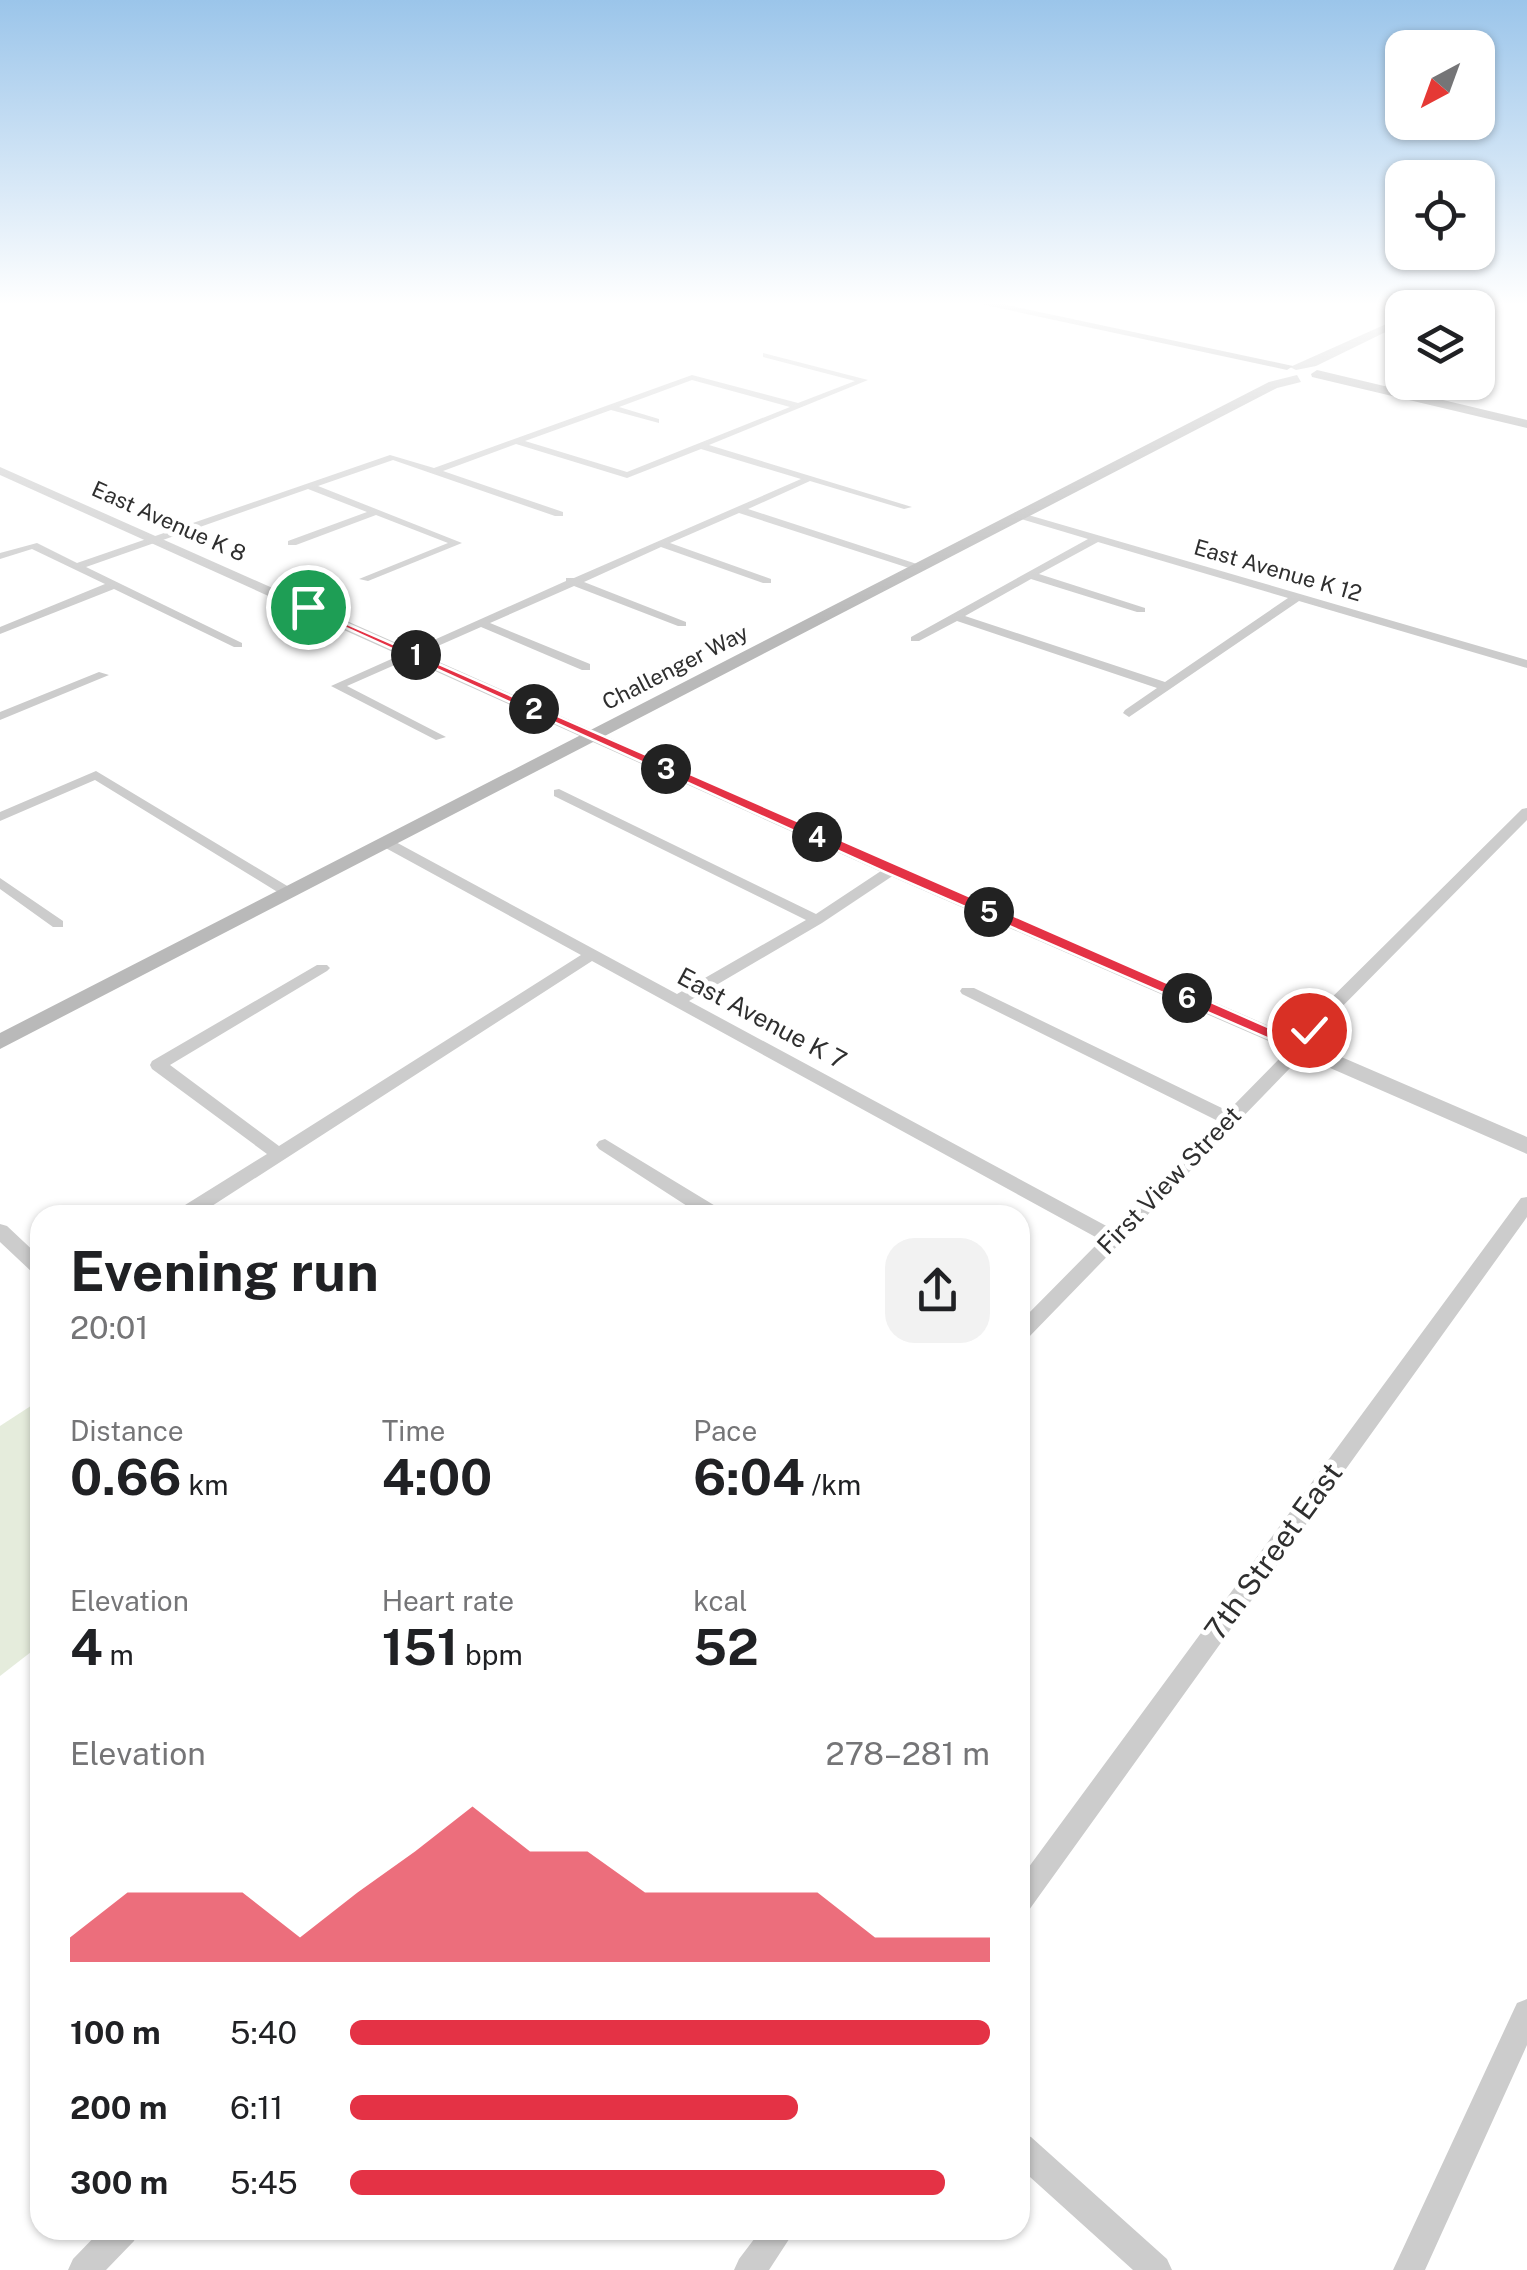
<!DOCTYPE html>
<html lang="en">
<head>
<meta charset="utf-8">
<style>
  :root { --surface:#fff; --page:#f2f2f2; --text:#202124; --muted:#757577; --accent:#e43245 }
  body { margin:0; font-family:"Public Sans",sans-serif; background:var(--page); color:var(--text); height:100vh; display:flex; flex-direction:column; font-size:38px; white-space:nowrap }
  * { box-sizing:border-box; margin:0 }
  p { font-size:32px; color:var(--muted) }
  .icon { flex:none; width:55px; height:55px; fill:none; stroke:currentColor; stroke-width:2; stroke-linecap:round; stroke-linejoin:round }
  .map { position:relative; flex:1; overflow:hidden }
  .details { position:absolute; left:30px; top:1205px; width:1000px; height:1035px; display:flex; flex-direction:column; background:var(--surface); border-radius:30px; box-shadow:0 2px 8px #0004 }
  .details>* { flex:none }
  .needle { width:65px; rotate:221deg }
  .buttons { position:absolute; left:1385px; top:30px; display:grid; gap:20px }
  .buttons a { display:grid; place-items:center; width:110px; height:110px; border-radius:20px; background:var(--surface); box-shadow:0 2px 8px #0004; font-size:50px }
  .pin { position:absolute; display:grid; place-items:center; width:85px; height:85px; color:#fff; margin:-42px; border:5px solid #fff; border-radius:50%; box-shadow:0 2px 10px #0007 }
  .km { position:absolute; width:50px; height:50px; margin:-25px; border-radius:50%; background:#222; color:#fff; font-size:28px; line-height:50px; text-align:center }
  .round { display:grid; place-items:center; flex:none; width:105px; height:105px; border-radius:30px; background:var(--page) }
  .head { display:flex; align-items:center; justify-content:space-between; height:170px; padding:0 40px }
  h1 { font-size:55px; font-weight:700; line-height:75px }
  .stats { display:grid; grid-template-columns:repeat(3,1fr); gap:15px; height:170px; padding:10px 40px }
  .stats div { display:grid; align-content:center }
  .stats b { font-size:50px; font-weight:700 }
  .stats small { font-size:28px; font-weight:400 }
  .stats p { font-size:28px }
  .chart { height:280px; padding:20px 40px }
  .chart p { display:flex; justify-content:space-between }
  .chart svg { width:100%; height:180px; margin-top:10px; fill:var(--accent); opacity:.7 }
  ul { padding:0 40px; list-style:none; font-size:32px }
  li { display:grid; grid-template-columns:160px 120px 1fr; align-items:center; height:75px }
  li i { height:25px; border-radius:12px; background:var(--accent) }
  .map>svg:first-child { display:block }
  .green { fill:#e5ecdc }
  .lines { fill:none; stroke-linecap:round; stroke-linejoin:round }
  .minor { fill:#ccc; fill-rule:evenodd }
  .tertiary { fill:#ccc; fill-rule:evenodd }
  .secondary { fill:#b9b9b9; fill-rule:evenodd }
  .primary { fill:#a7a7a7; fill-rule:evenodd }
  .route { fill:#e43245; stroke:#fff; stroke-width:2.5 }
  .labels { text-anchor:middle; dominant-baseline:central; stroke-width:10; stroke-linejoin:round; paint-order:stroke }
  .far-street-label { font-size:22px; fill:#2f2f2f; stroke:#fff }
  .street-label { font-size:25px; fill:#2f2f2f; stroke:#fff }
  .near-street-label { font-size:30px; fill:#2f2f2f; stroke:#fff }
</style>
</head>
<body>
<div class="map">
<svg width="1527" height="2270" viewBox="0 0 1527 2270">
  <rect width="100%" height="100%" fill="#fff"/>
  <path class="green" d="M40,1400v245l-40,31v-250z"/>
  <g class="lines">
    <path class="minor" d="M763,353l105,27 -159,65 203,62 -8,2 -94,-28 -62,28 172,56v4h-8l-173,-56 -69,30 101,36v4h-8l-102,-36 -77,35 102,40v4h-8l-104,-40 -84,37 100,41v6h-8l-101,-43 -134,59 99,51 -10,3 -105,-54 235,-105v-3h8l227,-99 -100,-30 -74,29 -111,-34 -73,27 120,41v4h-8l-162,-56 -75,26 144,57 -94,38 -9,-2 89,-36 -72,-28 -80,30h-8v-4l79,-29 -59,-23 -222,78 156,76v4h-8l-120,-58 -114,45v-7l105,-43 -73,-35 -32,10v-6l37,-10 40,20 313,-108 44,13 258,-93 106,28 57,-22 -92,-24zM692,380l98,27 -163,65 -102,-31 86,-31 48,13v-4l-40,-12z
      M1018,512l509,148v8l-228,-67 -170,116 -6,-4 2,-3 32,-22 -200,-67 -38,20h-8v-4l177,-98 -74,-22v-4zM1098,542l190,56 -123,84 -200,-66 66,-37 106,33h8v-4l-106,-34z
      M99,672l10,3 -109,45v-8z
      M96,771l198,119 2,3 -2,3h-10l-189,-116 -95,41v-9z
      M559,789l257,125 71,-47h10v6l-75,50 -133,78 423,228 106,-108 -256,-127 -2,-3 2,-3h12l254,123 53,-54 22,-31 219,-217 5,-1v12l-212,214 -22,31 -266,274 -7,3v-20l81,-82 -509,-279 -394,254h-23l2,-5 90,-56 -115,-85 -2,-4 2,-4 165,-96h10l3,3 -3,3 -157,94 109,81 302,-191 -199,-109v-6h10l285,154 129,-74 -252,-124v-6z
      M0,878l63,43v6h-10l-53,-38z
      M605,1139l117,71 2,5h-23l-102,-66 -3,-4 3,-4z
      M1527,1197v20l-498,693 -9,4v-35l501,-681z
      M0,1224l7,2 33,31v18l-7,-2 -33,-31z
      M1527,1999v46l-102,225h-32l124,-267z
      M1020,2133l11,4 136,122 5,11h-39l-113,-102z
      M101,2230h37l-4,11 -28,29h-38l5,-11z
      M761,2230h34l-26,40h-35l5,-11z"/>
    <path class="tertiary" d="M0,467l898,399 629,271v17l-641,-280 -886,-399z"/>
    <path class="secondary" d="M1430,302h13l-7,6h-14z
      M1402,317v7l-86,42 -20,4 -6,-3z
      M1297,375l4,7 -24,6 -1277,661v-16l1269,-651z"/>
    <path class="primary" d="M971,302h22l300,64 -6,4z
      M1317,370l210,50v8l-215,-51 -1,-3z"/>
  </g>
  <linearGradient id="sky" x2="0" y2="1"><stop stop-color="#9bc5ea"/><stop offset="0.49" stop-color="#fff"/><stop offset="1" stop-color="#fff" stop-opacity="0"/></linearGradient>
  <rect width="1527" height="620" fill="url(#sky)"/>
  <path class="route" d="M304,605l989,433 10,-12 13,4 -15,18h-11l-403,-175 -583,-264z"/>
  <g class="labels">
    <g class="far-street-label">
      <text transform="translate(169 521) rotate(24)">East Avenue K 8</text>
      <text transform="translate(1278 570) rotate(16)">East Avenue K 12</text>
      <text transform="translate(675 667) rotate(-27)">Challenger Way</text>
    </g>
    <g class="street-label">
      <text transform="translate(762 1018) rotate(28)">East Avenue K 7</text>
      <text transform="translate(1169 1180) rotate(-46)">First View Street</text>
    </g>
    <g class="near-street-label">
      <text transform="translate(1273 1551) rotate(-54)">7th Street East</text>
    </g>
  </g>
</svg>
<div class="buttons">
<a><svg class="needle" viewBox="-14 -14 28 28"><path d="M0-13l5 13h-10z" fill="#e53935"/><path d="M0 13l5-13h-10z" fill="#757577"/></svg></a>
<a><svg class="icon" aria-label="locate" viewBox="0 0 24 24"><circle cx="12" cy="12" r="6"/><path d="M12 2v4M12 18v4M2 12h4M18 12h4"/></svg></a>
<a><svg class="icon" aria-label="layers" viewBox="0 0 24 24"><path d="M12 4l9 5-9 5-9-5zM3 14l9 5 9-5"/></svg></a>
</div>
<div class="pin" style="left:308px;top:607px;background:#1e9e55"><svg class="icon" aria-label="arrive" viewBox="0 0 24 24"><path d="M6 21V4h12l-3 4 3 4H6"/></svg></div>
<div class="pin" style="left:1309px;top:1030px;background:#d93025"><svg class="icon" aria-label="check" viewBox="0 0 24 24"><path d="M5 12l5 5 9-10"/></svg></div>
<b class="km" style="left:416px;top:655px">1</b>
<b class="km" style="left:534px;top:709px">2</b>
<b class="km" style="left:666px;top:769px">3</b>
<b class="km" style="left:817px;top:837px">4</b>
<b class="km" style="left:989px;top:912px">5</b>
<b class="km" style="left:1187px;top:998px">6</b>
<section class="details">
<div class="head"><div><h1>Evening run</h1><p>20:01</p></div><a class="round"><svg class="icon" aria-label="share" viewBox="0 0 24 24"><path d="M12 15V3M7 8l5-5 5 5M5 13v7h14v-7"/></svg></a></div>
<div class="stats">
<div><p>Distance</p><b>0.66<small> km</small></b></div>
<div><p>Time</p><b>4:00</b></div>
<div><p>Pace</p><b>6:04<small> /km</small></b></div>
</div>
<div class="stats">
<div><p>Elevation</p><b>4<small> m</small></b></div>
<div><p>Heart rate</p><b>151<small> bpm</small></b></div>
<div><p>kcal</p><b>52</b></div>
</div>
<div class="chart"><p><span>Elevation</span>278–281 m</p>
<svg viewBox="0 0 160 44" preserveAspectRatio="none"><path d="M0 44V38L10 27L20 27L30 27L40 38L50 27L60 17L70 6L80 17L90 17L100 27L110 27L120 27L130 27L140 38L150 38L160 38V44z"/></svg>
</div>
<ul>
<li><b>100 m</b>5:40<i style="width:100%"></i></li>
<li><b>200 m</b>6:11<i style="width:70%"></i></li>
<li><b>300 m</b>5:45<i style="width:93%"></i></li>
</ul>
</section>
</div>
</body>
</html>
